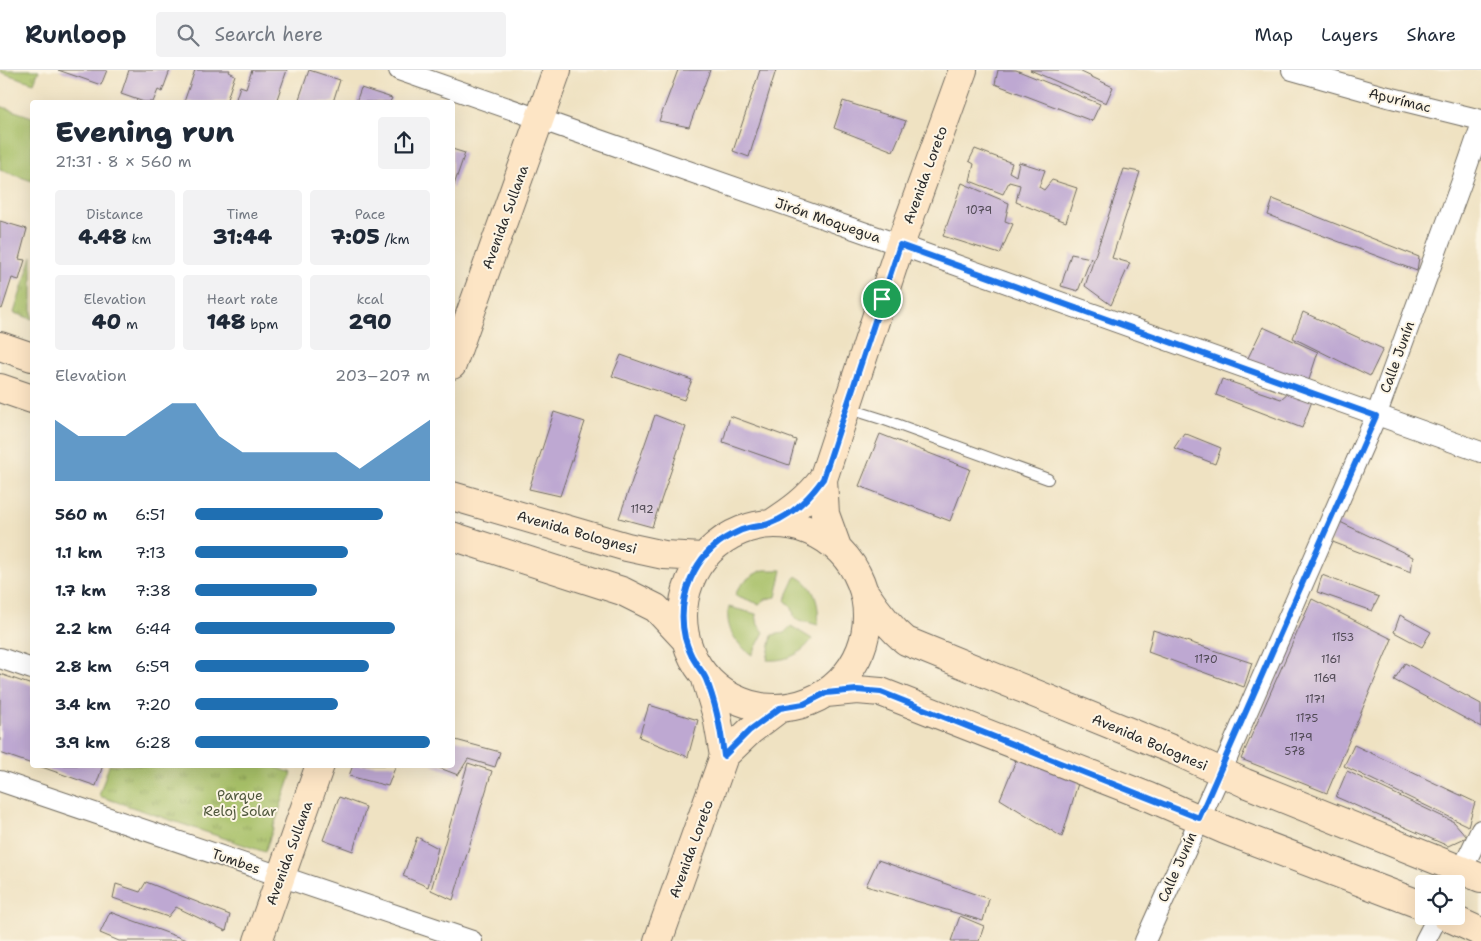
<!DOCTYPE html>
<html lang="en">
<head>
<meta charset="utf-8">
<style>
  :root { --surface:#fff; --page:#f2f2f3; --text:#1f2937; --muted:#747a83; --line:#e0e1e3; --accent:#1f6fb2 }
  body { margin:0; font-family:"Shantell Sans",sans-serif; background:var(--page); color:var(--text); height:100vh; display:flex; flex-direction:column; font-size:19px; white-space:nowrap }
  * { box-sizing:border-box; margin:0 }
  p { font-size:16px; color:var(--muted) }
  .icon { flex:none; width:28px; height:28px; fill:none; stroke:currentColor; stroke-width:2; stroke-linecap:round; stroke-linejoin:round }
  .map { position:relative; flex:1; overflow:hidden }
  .sheet { position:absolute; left:30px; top:30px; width:425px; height:668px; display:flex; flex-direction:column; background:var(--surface); border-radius:5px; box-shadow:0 5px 20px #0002 }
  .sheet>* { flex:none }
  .buttons { position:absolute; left:1415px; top:805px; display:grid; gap:10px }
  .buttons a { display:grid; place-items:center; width:50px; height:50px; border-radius:5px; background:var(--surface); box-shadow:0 5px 20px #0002; font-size:25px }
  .pin { position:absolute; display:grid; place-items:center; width:42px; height:42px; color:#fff; margin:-21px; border:2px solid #fff; border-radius:50%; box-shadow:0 1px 5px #0007 }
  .round { display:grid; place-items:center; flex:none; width:52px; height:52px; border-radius:5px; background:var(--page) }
  .head { display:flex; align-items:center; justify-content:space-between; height:85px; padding:0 25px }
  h1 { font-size:28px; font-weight:800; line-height:38px }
  .metrics { display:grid; grid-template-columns:repeat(3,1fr); gap:8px; height:85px; padding:5px 25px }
  .metrics div { display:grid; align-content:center; border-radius:5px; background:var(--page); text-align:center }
  .metrics b { font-size:21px; font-weight:800 }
  .metrics small { font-size:14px; font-weight:400 }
  .metrics p { font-size:14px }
  .chart { height:140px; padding:10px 25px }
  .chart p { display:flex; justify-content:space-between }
  .chart svg { width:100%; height:90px; margin-top:5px; fill:var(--accent); opacity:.7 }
  ul { padding:0 25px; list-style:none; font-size:16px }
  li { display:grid; grid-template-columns:80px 60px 1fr; align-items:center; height:38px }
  li i { height:12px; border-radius:6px; background:var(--accent) }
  header { display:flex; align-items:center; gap:30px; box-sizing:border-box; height:70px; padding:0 25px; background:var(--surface); border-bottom:1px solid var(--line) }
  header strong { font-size:24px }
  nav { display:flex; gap:28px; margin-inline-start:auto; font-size:18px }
  .search { width:350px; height:45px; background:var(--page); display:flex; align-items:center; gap:12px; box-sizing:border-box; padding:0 18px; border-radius:5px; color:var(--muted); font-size:19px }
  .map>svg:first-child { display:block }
  .grass { fill:#a7c067; stroke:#697649 }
  .park { fill:url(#park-tufts); stroke:#697649 }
  .building { fill:#bea8d2 }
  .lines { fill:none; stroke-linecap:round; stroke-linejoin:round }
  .lane-casing { stroke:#706b60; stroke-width:12 }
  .street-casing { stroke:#706b60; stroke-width:22 }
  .secondary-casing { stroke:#706b60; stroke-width:30 }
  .lane { stroke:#fff; stroke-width:10 }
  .street { stroke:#fff; stroke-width:20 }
  .secondary { stroke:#fde5c5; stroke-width:28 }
  .route-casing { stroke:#fff; stroke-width:10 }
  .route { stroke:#1a73e8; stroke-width:6 }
  .labels { text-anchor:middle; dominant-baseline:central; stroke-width:4; stroke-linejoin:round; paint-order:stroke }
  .number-label { font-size:11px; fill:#504a55 }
  .street-label { font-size:14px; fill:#2b2b2b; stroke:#fcf5e5 }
  .park-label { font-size:14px; fill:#50583d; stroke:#fcf5e5 }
</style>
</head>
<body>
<header>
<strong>Runloop</strong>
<div class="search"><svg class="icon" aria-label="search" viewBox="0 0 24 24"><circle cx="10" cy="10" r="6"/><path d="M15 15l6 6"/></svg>Search here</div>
<nav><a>Map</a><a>Layers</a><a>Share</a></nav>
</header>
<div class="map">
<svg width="1481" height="871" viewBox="0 0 1481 871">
  <defs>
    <pattern id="park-tufts" width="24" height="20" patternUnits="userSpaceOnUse" patternTransform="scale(1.25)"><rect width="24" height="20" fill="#a7c067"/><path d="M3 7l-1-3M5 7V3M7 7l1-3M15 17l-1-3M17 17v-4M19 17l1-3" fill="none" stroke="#889c55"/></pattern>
  </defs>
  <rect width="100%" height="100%" fill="#fcf5e5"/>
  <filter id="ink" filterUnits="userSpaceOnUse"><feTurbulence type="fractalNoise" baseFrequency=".02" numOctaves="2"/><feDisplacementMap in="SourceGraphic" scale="10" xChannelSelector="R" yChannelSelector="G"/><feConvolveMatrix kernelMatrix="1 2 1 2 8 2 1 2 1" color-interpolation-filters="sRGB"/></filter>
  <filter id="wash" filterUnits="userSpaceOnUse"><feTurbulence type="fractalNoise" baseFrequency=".0096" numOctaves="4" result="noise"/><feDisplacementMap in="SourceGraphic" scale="20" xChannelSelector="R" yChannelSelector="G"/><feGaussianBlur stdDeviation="1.12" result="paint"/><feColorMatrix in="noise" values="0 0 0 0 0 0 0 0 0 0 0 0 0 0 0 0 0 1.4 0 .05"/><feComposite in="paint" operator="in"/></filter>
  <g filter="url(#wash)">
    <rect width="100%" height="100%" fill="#efe2c2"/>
    <path class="grass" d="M0,36l32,11v64l-32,-11z
      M764,500h18l-6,27 -10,2 -7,5 -24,-9c6,-13 15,-20 29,-25z
      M796,506c19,8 24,30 22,49l-23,-6 -3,-11 -7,-8z
      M729,537l27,7 2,11 6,7 -12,23c-16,-11 -28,-28 -23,-48z
      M791,556l21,13c-11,16 -26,22 -45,21l5,-25 12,-2z"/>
    <path class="park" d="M0,0h39l-5,13 -34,-11z
      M32,186v63l-18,-6z
      M109,695h161l22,8 -27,79 -166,-56z"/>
    <g id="blocks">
      <path class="building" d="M58,0h49l-6,15z
        M129,0h41l-8,22 -4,-2 -5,12h-9l-23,-8z
        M195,0h35l-1,2 6,3 -9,27h-42z
        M252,0h35l-11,32h-41l5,-16 6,2z
        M309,0l31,10 -7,22h-35z
        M678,0h32l-21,57 -30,-6z
        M760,0h16l-27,87 -16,-6z
        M998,0h18l84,34 -8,17 -97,-37z
        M1030,0h47l36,17 -7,16z
        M361,18l31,10 -2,4h-34z
        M843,31l63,20 -13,30 -59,-23z
        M452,79l13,4 -12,35h-1z
        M975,79l37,14 -3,9 7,4 3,-14 26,8 -6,17 5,3 8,-10 25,8 -11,34 -50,-20 4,-17 -11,-3 -6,12 -33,-13 4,-17 -5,-3z
        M1124,99l16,3 -28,86 18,5 -19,42 -26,-19z
        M962,113l47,20 -4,18 8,3 -13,30 -57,-18z
        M1273,129l146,58 -2,14 -149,-56z
        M0,151l27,8 -8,30 6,1 -6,20 -7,-2 -10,31 -2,-1z
        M1071,184l20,4 -13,33 -17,-5z
        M1303,242l80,37 -13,27 -77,-38z
        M1263,257l55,25 -11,34 -61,-24z
        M621,285l71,25 -8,20 -72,-24z
        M1222,309l59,20 9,-8 22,10 -10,27 -86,-33z
        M554,342l31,10 -25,74 -31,-7z
        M655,345l31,12 -34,100 -33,-9z
        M730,346l66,24 -7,25 -66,-23z
        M1184,363l37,15 -6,16 -41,-16z
        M880,364l90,35 -20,52 -91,-35z
        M1338,451l75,36 -2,15 -81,-31z
        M1322,505l57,22 -7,14 -55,-19z
        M1312,529l80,40 -65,154 -86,-34z
        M1400,545l31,17 -9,15 -28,-15z
        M1153,560l99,33 -8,24 -96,-35z
        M1405,593l76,41v23l-87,-47z
        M0,604l32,11v79l-32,-11z
        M649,635l49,15 -10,37 -49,-20z
        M452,669l48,13 -5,15 -27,-8 -10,16 -26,-10h20z
        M1354,675l121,57 -7,24 -124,-60z
        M1019,683l60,27 -17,57 -62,-38z
        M468,693l24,8 -39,129 -22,-10z
        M36,695h67l-7,21z
        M353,695h43l-8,21 -39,-10z
        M1347,701l107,51 13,15 -19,9 -112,-49z
        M339,727l27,10 -13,44 -30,-11z
        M417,767l21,11 -10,39 -25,-11z
        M878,790l111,39 -6,22 -117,-35z
        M146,812l84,33 -4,16 -50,-24 -8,10 -55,-19 3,-14 24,8z
        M110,842l79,29h-70l-19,-8z
        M960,846l24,10 -5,15h-28z"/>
    </g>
  </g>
  <g filter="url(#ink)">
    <use href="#blocks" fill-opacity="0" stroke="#706b60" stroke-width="1"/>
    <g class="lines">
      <defs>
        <path id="lane" d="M847,338l38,12 163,59"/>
        <path id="street" d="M399,0l501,175 581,207
          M1292,0l92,26 97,24
          M0,588l32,11
          M0,711l472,160
          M1455,814l26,-54
          M1145,871l76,-169 155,-356 86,-235 19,-55
          M1425,871l13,-25"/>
        <path id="secondary" d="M0,276l32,11
          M452,295l105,-295
          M0,318l32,11
          M452,426l175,51 37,8 39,2
          M771,454c20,-13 37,-25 52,-45
          M683 546a92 92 0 1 1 184 0a92 92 0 1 1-184 0Z
          M452,466l170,55 34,17 29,31
          M837,477l-12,-33 -2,-35 77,-234 63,-175
          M865,523c12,18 24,34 41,48l270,110 69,32 236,95
          M705,606l12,40 7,40
          M826,623l31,-3 24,2 268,105 76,33 199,76
          M1446,846l35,16
          M258,871l62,-176
          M658,871l66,-185 27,-26 29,-22"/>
      </defs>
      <use href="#lane" class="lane-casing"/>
      <use href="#street" class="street-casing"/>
      <use href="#secondary" class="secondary-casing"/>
      <use href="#lane" class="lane"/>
      <use href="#street" class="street"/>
      <use href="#secondary" class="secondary"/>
    </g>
  </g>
  <g class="lines" filter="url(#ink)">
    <defs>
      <path id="route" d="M900,175l476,171 -177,402 -318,-126 -24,-2 -31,3 -22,11 -24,4 -30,22 -26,26c-3,-26 -8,-53 -18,-77 -3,-7 -9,-13 -12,-19 -4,-6 -7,-15 -9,-22 -9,-40 9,-84 46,-103 5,-2 9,-5 14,-6 8,-3 18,-2 26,-6 21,-8 39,-26 52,-44z"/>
    </defs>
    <use href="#route" class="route-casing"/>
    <use href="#route" class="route"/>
  </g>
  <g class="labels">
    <g class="number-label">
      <text x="979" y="140">1079</text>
      <text x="642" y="439">1192</text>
      <text x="1343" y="567">1153</text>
      <text x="1206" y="589">1170</text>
      <text x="1331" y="589">1161</text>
      <text x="1325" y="608">1169</text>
      <text x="1315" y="629">1171</text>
      <text x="1307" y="648">1175</text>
      <text x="1301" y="667">1179</text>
      <text x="1295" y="681">578</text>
    </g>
    <g class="street-label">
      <text transform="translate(1400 30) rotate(14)">Apurímac</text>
      <text transform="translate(925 105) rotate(-70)">Avenida Loreto</text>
      <text transform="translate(505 147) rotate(-70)">Avenida Sullana</text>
      <text transform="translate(828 150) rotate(19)">Jirón Moquegua</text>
      <text transform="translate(1397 287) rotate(-70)">Calle Junín</text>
      <text transform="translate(577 462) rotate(16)">Avenida Bolognesi</text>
      <text transform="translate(1150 672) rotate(23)">Avenida Bolognesi</text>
      <text transform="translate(691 779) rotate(-70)">Avenida Loreto</text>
      <text transform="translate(289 783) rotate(-70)">Avenida Sullana</text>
      <text transform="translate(236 791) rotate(19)">Tumbes</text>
      <text transform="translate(1177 797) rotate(-66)">Calle Junín</text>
    </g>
    <g class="park-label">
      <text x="240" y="725">Parque<tspan x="240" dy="16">Reloj Solar</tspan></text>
    </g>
  </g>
</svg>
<div class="buttons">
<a><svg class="icon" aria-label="locate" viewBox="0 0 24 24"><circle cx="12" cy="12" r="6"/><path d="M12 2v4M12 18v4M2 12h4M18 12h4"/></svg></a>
</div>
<div class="pin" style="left:882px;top:229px;background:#1e9e55"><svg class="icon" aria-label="arrive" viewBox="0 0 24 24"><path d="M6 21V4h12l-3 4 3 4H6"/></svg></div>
<section class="sheet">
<div class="head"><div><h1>Evening run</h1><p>21:31 · 8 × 560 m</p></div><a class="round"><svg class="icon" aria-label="share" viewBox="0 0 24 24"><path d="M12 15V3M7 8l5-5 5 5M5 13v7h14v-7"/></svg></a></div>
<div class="metrics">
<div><p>Distance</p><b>4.48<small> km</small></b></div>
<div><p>Time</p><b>31:44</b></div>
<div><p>Pace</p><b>7:05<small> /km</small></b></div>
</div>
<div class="metrics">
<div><p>Elevation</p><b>40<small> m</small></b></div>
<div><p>Heart rate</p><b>148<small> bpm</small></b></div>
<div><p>kcal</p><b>290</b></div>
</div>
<div class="chart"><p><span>Elevation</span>203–207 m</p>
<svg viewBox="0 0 160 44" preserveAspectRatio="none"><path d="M0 44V14L10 22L20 22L30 22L40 14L50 6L60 6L70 22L80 30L90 30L100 30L110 30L120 30L130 38L140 30L150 22L160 14V44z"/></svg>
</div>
<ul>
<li><b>560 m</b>6:51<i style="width:80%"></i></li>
<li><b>1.1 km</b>7:13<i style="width:65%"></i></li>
<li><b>1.7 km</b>7:38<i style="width:52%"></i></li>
<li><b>2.2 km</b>6:44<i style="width:85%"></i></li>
<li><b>2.8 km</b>6:59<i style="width:74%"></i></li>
<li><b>3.4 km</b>7:20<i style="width:61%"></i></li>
<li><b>3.9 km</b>6:28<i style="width:100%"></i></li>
</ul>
</section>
</div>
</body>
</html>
